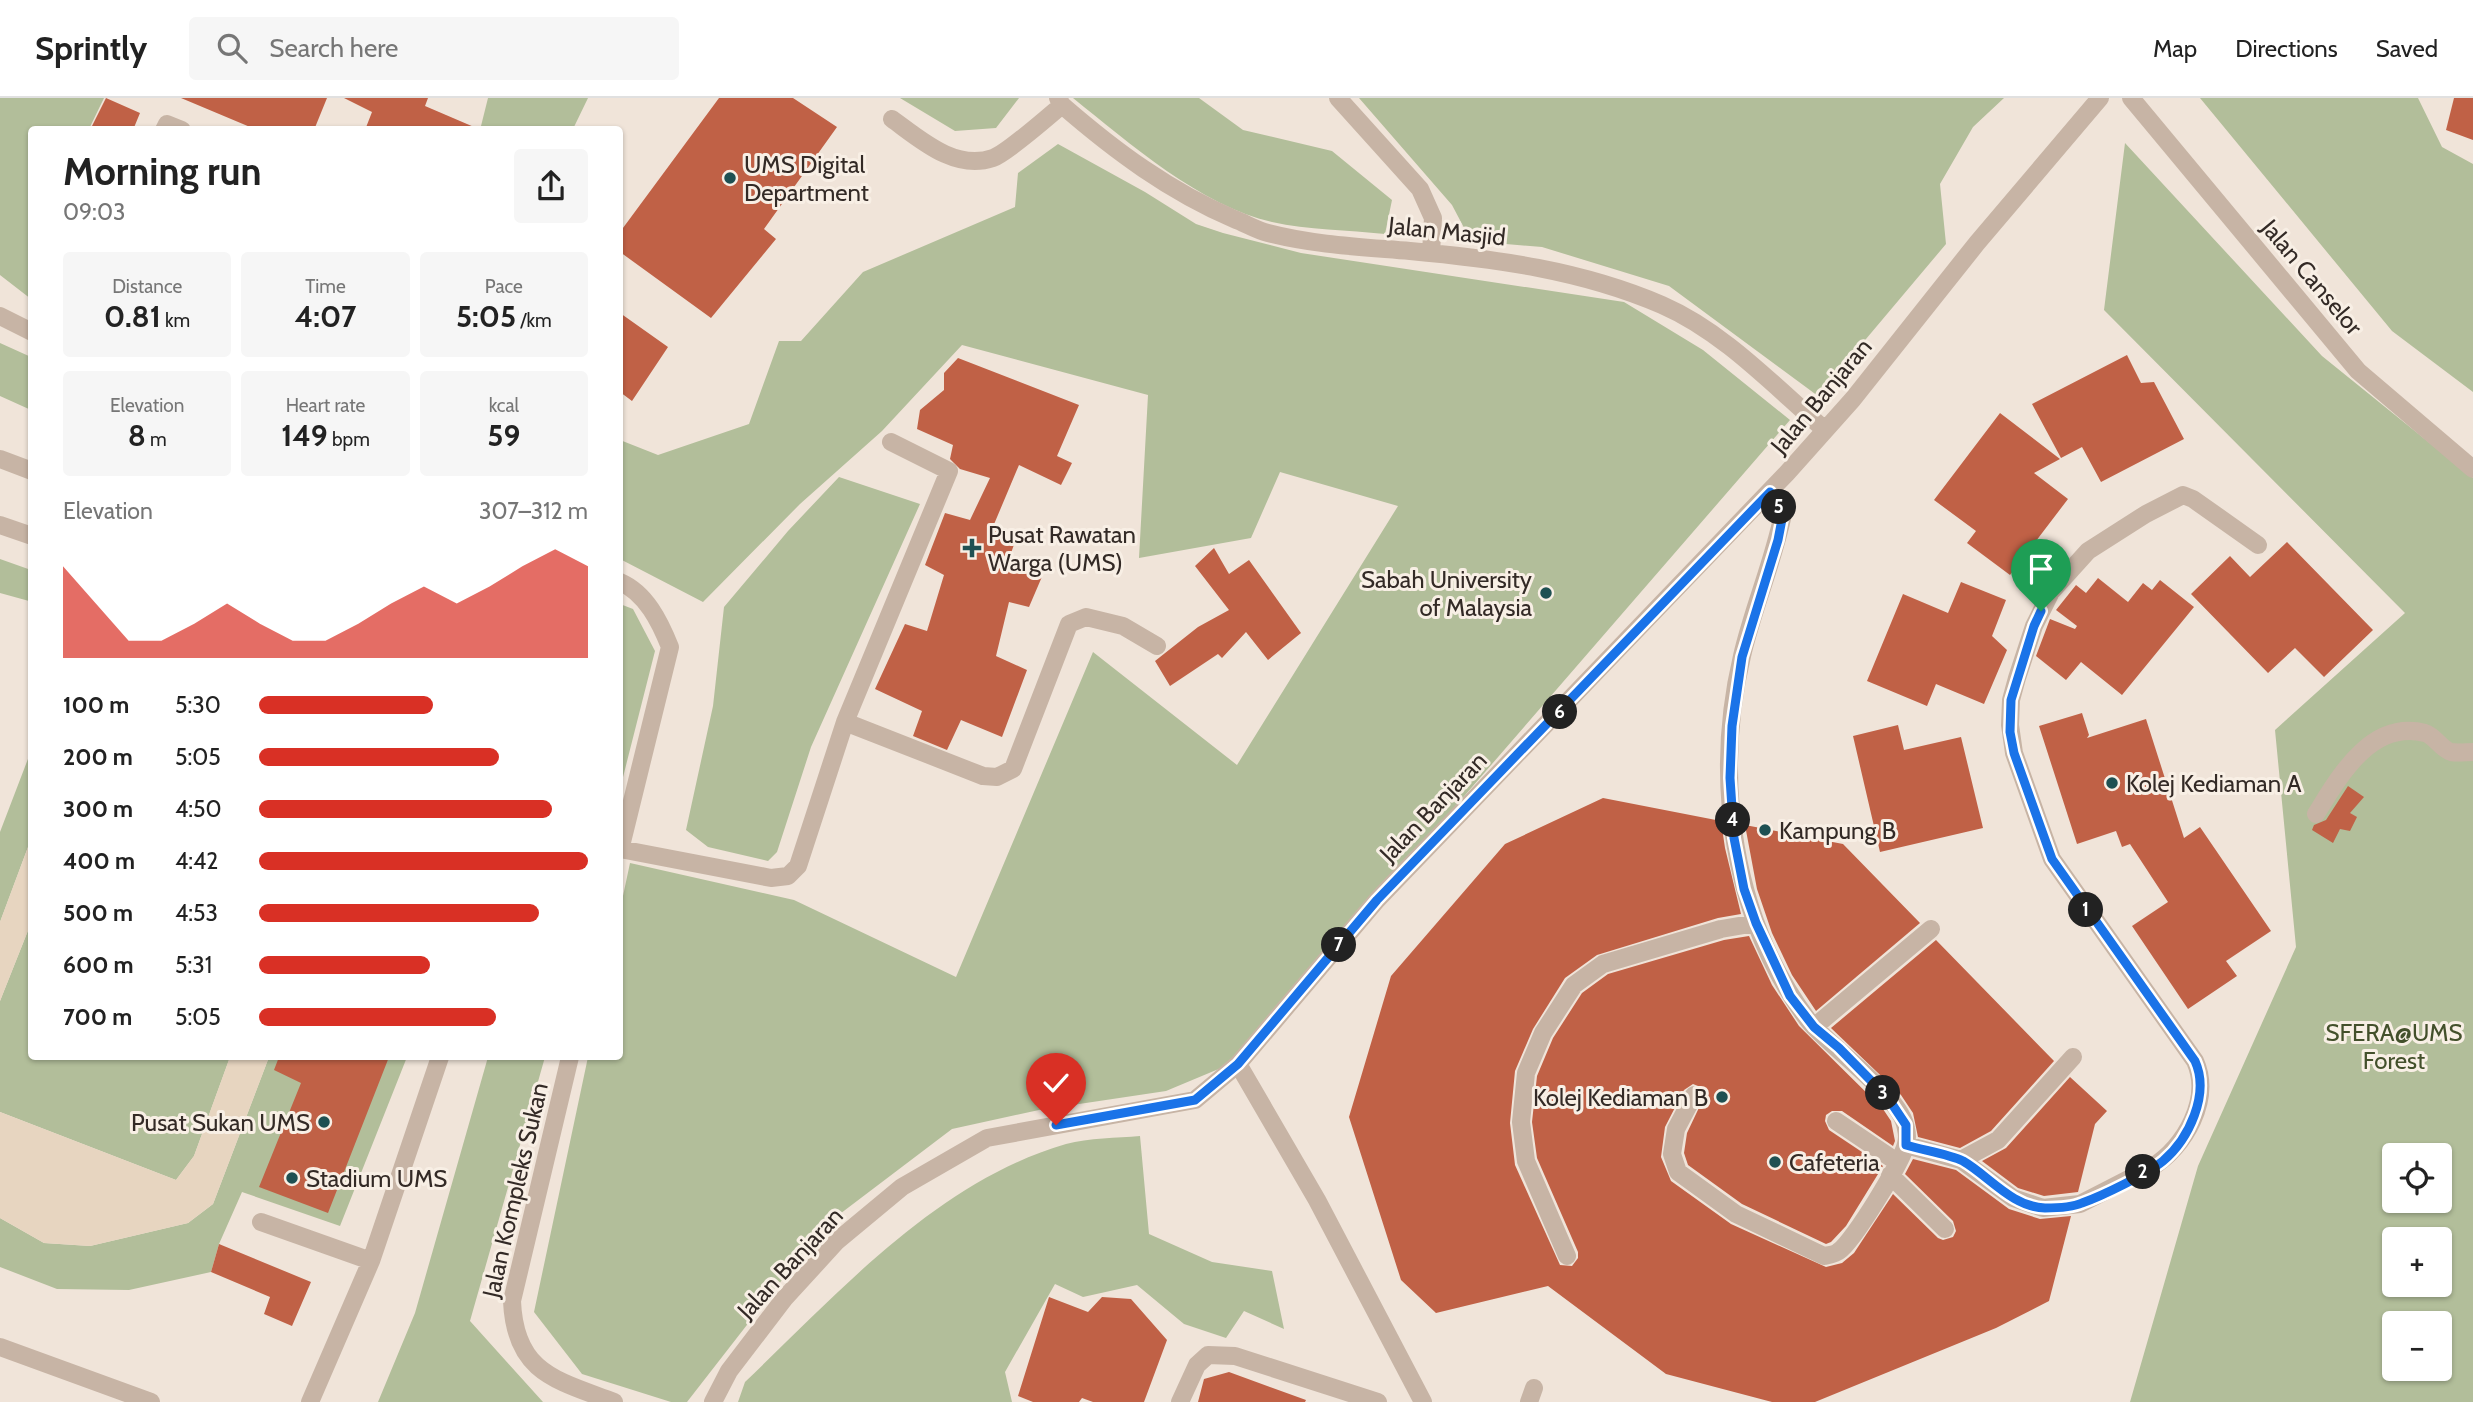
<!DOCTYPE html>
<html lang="en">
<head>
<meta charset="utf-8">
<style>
  :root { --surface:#fff; --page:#f6f6f6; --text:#222; --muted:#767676; --line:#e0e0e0; --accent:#d93025 }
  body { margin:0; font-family:Cabin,sans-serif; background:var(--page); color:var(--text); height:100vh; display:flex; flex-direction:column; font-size:26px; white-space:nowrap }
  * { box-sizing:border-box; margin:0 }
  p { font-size:23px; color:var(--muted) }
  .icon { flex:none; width:38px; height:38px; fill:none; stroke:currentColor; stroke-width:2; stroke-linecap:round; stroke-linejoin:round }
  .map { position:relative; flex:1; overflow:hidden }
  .side { position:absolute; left:28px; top:28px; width:595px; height:934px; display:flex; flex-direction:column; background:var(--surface); border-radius:7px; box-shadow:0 2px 5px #0004 }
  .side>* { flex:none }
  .buttons { position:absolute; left:2382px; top:1045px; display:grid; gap:14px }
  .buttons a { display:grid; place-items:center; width:70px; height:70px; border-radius:7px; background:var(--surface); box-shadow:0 2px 5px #0004; font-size:35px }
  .pin { position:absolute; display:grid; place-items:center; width:60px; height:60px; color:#fff; margin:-72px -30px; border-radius:50% 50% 50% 0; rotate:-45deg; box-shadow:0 0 7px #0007 }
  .pin .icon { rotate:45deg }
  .km { position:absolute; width:35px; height:35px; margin:-18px; border-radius:50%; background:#222; color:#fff; font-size:19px; line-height:35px; text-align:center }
  .round { display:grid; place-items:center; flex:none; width:74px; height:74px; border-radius:7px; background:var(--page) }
  .overview { display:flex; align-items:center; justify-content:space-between; height:119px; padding:0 35px }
  h1 { font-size:38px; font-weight:700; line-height:52px }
  .figures { display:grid; grid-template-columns:repeat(3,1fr); gap:10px; height:119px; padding:7px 35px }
  .figures div { display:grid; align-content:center; border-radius:7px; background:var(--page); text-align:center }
  .figures b { font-size:30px; font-weight:700 }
  .figures small { font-size:19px; font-weight:400 }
  .figures p { font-size:19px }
  .chart { height:196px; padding:14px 35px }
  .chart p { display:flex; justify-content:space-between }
  .chart svg { width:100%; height:126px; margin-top:7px; fill:var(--accent); opacity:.7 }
  ul { padding:0 35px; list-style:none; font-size:23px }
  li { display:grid; grid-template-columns:112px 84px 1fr; align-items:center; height:52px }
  li i { height:18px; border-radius:9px; background:var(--accent) }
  header { display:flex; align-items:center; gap:42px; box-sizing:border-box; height:98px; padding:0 35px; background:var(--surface); border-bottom:2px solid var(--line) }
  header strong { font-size:33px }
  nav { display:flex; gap:38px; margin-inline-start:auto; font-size:24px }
  .search { width:490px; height:63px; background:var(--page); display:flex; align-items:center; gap:18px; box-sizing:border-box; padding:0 24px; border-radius:7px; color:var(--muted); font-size:26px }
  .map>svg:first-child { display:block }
  .green { fill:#b2be9a; fill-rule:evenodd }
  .plaza { fill:#e7d5c0 }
  .building { fill:#c06146 }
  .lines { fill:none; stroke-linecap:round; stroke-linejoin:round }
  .minor { stroke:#c7b4a5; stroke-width:18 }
  .route-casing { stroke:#fff; stroke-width:14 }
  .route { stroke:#1a73e8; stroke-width:9 }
  .poi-dot { fill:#1e5052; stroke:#f8efe5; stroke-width:2.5 }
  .labels { text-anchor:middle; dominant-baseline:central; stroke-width:6; stroke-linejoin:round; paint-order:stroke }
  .poi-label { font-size:24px; fill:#332a26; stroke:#f8efe5; text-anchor:start }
  .street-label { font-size:24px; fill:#332a26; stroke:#f8efe5 }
  .park-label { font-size:24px; fill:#43502b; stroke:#f8efe5 }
</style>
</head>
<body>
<header>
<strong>Sprintly</strong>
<div class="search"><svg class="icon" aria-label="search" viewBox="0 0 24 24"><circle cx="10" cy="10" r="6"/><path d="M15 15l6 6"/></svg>Search here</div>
<nav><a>Map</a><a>Directions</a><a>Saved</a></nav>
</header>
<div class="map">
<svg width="2473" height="1304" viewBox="0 0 2473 1304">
  <rect width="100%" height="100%" fill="#f0e4d9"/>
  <path class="green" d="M0,0h104l-15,31 -57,1 -1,169 -31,-24z
    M488,0h100l-15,31 -93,1z
    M900,0h119l-23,30 -41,3z
    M1073,0h126l44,32 89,21 60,49 -7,34c-37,-4 -77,-4 -113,-12 -71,-16 -143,-79 -199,-124z
    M1359,0h645l-31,29 -33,57 6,60 -128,152 -149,-110 -127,-39 -71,-6 -19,-36z
    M2200,0h218l24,49 31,17v228l-81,-61z
    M2125,45l197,213 151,122v924h-343l68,-236 98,-219 -21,-217 130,-117 -301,-303zM2394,1057h46v45h-46zM2394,1141h46v45h-46zM2394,1225h46v45h-46z
    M1058,46l87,48 51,32 27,9 78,20 323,49 79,48 87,70 -557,643 -67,28 -127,19 -87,19 -128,97 -137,176h-16l-89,-28 -48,-62 54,-255h32v-147l10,-47 164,37 162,77 137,-325 144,113 161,-259 -118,-34 -29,66 -112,20 9,-163 -186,-50 -80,86 -82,73 -97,98 -83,-43v-119l38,15 91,-31 30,-83h22l62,-69 152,-65 3,-34z
    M0,245l31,14v53l-31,-14z
    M839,379l81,27 -109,243 -34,105 -9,9 -60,-14 -22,-17 27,-124 11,-99 64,-76z
    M0,461l31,11 -2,31 -29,-8z
    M620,506l13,5 22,42 -35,138z
    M31,653v88l-31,83v-90z
    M31,825l1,134h198l-36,99 -18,24 -176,-68v-111z
    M269,959h138l-67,169 -98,-34 -23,52 -8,28 -82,18 -72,-1 -57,-22v-49l44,25 46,3 98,-23 25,-19z
    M488,959h57l-75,264 73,81h-165l37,-89z
    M1140,1038l9,98 63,28 60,9 12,58 -40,-18 -18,27 -42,-14 -47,-39 -54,12 -28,-13 -50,88 7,30h-274l7,-20c94,-90 193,-201 321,-238 23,-6 51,-6 74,-8z"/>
  <path class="plaza" d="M31,741v84l-31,78v-79z
    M230,959h39l-56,147 -25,19 -98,23 -46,-3 -44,-25v-106l176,68 18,-24z"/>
  <path class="building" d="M106,0l34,15 -7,17h-43z
    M181,0h146l-13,32h-57z
    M344,0h84l-3,8 56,24h-116l7,-18z
    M719,0h74l44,29 -73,102 12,10 -65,79 -91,-66v-20z
    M2454,0h19v42l-27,-10z
    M620,215l48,34 -36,54 -12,-9z
    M2127,257l14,28 13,-1 30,57 -83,43 -19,-35 -21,11 -29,-54z
    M958,260l121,47 -22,51 15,7 -11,22 -42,-20 -27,64 25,7 -7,20 34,16 -15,35 -20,-5 -13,54 31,14 -25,67 -41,-17 -14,30 -34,-14 9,-25 -47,-22 30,-65 22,7 17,-56 -19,-10 20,-52 25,7 20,-42 -30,-9 -10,-10 3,-14 -36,-16 3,-19 24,-20v-17z
    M2000,315l60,46 -26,14 34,26 -58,76 -43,-32 9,-12 -42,-31z
    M2287,444l86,88 -49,47 -29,-29 -27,25 -77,-79 39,-38 20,21z
    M1214,450l15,26 20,-14 52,73 -33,27 -22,-28 -24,26 -4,-4 -48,32 -15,-25 43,-34 31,-17 -34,-44z
    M2098,480l30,24 15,-19 9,7 8,-10 34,27 -72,88 -41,-33 -15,18 -30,-24 14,-37 25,10 2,-3 -21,-16 20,-25 10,8z
    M1961,484l45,18 -14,36 15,14 -23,54 -48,-20 -9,22 -60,-25 36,-87 45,19z
    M2082,615l7,22 -2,3 59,-19 38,119 16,-11 71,104 -45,30 11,15 -49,33 -56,-83 36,-24 -38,-58 -8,3 -6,-16 -39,13 -38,-118z
    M1898,627l6,25 57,-13 22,91 -103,24 -27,-116z
    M2348,688l16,11 -14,16 7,4 -7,14 -10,-2 -7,14 -21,-13 2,-5 12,-5z
    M1603,700l118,23 4,27 16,66 -23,4 -121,37 -32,23 -32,51 -18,42 -5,52 5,42 45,100 12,1 6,-8v-6l-41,-94 -5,-36 5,-46 16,-38 29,-45 26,-19 116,-34 25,-4 23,49 27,41 84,83 8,12 4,20 -2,5 -51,-35h-10l-6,4 -1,6 4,9 54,36 -37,60 -15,16 -5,2 -84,-40 -54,-39 -4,-12 3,-20 18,-38 -2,-7 -10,-4 -9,6 -19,37 -4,30 10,24 60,43 95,43 16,-4 12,-10 39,-59 45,44 5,2 10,-3 3,-6 -3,-10 -48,-47 8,-15 43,11 53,39 31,10 31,-3 -22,85 -53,27 -181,74h-43l-106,-28 -118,-88 -112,27 -35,-33 -52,-163 42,-141 114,-132z
    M1745,727l98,19 77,79 -104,88 -24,-36 -20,-42 -15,-44z
    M1936,842l118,121 -63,70 -31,17 -42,-11 -5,-24 -12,-18 -70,-67z
    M279,959h110l-61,156 -69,-26 42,-104 -27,-13z
    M2070,979l37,34 -12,13 -17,68 -34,4 -26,-8 -36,-27 24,-13z
    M219,1146l92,38 -19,44 -28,-12 6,-17 -59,-25z
    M1049,1199l39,15 14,-15 29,2 36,41 -23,62h-51l-11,-4 -3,4h-46l-15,-6z
    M1229,1274l77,28 -1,2h-107l6,-23z"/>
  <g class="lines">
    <path class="minor" d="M1058,0l4,7c53,46 107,86 172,114 11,4 22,11 34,14 46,12 95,14 142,18 86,8 171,19 252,54 62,27 112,81 163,125
      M1338,0l82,91 13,29 -2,35
      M2131,0l227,273 115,98
      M892,21c29,21 63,52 101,39 14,-5 56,-42 69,-53
      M164,32l3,-6 15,6
      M0,218l32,16
      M0,361l32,12
      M0,427l32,11
      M620,484c26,11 40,40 50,65l-50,203
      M845,624l138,54 14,1 16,-8 56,-145 17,-7 37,9 34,20
      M2316,716c23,-37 55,-95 109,-81 10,3 16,16 26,19 6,1 16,0 22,0
      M620,751l151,29 17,-2 10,-10 47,-144 104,-251 -58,-29
      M1814,929l117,-98
      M570,959l-58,244c3,72 44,79 102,101
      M1238,966l79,136 106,202
      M1694,997l-18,34 -4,25 6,18 58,42 88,42c5,-1 12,-2 15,-5 14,-9 64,-91 67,-107 1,-4 1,-11 0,-15 -3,-32 -78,-83 -98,-109 -76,-102 -95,-241 -66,-364 11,-48 31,-93 41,-142l-13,-22
      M1836,1023l61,41
      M1906,1047l55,15 52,38 30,10 37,-4 72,-37c33,-20 60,-68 43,-106l-143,-202 -38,-106 -4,-28 1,-25 6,-22 17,-52 17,-34 37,-41 58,-37 37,-19 10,4 65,46
      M1961,1062l37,-20 75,-83
      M1890,1077l55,54
      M261,1124l110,39
      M1567,1158l-41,-95 -5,-39 5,-49 17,-40 31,-48 29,-21 118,-35 35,-6
      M0,1249l151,55
      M310,1304l61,-141 69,-204
      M713,1304l16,-31 55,-72 53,-58 65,-54 85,-49 208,-38 43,-36 139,-164 410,-427 66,-74 124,-156 123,-145
      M1180,1304l17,-37 11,-10 27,1 143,46
      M1529,1304l5,-14"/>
  </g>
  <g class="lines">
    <defs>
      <path id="route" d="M1056,1027l139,-25 43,-36 139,-164 393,-408 13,22 -5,26 -36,117 -10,69 -2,52 4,60 10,51 12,34 34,73 24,31 25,21 49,50 18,27v20c16,5 43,9 57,16 26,15 49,46 82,47 11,0 28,-1 37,-5 20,-7 65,-29 81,-42 26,-22 47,-67 32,-100l-143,-202 -38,-106 -4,-21 1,-32 23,-74 7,-15"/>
    </defs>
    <use href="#route" class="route-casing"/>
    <use href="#route" class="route"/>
  </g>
  <g class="poi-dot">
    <circle cx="730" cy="80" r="7"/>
    <path d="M968.5 439.5h7v7h7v7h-7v7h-7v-7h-7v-7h7z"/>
    <circle cx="1546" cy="495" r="7"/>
    <circle cx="2112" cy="685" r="7"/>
    <circle cx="1765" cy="732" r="7"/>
    <circle cx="1722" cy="999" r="7"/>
    <circle cx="324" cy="1024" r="7"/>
    <circle cx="1775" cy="1064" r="7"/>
    <circle cx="292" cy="1080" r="7"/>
  </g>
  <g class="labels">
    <g class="poi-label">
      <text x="744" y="66">UMS Digital<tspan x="744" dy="28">Department</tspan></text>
      <text x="988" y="436">Pusat Rawatan<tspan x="988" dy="28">Warga (UMS)</tspan></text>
      <text x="1532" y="481" text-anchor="end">Sabah University<tspan x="1532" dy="28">of Malaysia</tspan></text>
      <text x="2126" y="685">Kolej Kediaman A</text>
      <text x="1779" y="732">Kampung B</text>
      <text x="1708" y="999" text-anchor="end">Kolej Kediaman B</text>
      <text x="310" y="1024" text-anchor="end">Pusat Sukan UMS</text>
      <text x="1789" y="1064">Cafeteria</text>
      <text x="306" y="1080">Stadium UMS</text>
    </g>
    <g class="street-label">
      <text transform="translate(1447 133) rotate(6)">Jalan Masjid</text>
      <text transform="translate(2312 179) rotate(50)">Jalan Canselor</text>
      <text transform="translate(1821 298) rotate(-50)">Jalan Banjaran</text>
      <text transform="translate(1433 709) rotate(-46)">Jalan Banjaran</text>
      <text transform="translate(515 1092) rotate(-77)">Jalan Kompleks Sukan</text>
      <text transform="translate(790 1165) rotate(-47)">Jalan Banjaran</text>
    </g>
    <g class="park-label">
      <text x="2394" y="934">SFERA@UMS<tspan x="2394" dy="28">Forest</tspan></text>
    </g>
  </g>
</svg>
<div class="buttons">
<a><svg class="icon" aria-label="locate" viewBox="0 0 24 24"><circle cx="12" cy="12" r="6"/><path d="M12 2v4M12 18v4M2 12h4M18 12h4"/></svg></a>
<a>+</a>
<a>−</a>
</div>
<div class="pin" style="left:2041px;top:513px;background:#1e9e55"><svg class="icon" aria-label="arrive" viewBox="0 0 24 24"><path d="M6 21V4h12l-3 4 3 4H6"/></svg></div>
<div class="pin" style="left:1056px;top:1027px;background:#d93025"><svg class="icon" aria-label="check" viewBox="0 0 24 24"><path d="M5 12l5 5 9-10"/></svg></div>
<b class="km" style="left:2086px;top:812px">1</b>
<b class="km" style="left:2143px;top:1074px">2</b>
<b class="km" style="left:1883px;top:995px">3</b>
<b class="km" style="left:1733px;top:722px">4</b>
<b class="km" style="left:1779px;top:409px">5</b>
<b class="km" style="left:1560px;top:614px">6</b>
<b class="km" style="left:1339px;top:847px">7</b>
<section class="side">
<div class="overview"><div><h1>Morning run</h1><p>09:03</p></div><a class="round"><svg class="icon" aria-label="share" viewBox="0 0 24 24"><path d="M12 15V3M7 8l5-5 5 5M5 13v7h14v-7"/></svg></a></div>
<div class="figures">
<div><p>Distance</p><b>0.81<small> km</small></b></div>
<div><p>Time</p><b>4:07</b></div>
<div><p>Pace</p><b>5:05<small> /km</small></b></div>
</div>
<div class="figures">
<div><p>Elevation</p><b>8<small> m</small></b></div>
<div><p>Heart rate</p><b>149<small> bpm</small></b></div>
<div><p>kcal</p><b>59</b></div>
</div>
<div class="chart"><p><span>Elevation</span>307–312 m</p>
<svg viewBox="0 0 160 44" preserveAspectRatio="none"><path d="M0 44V12L10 25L20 38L30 38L40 32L50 25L60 32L70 38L80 38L90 32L100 25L110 19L120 25L130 19L140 12L150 6L160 12V44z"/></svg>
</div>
<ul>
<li><b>100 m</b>5:30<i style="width:53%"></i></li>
<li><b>200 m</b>5:05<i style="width:73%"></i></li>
<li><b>300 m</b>4:50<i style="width:89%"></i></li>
<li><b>400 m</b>4:42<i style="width:100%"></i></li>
<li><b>500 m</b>4:53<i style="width:85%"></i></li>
<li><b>600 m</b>5:31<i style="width:52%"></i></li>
<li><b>700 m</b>5:05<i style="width:72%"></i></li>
</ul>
</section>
</div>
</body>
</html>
